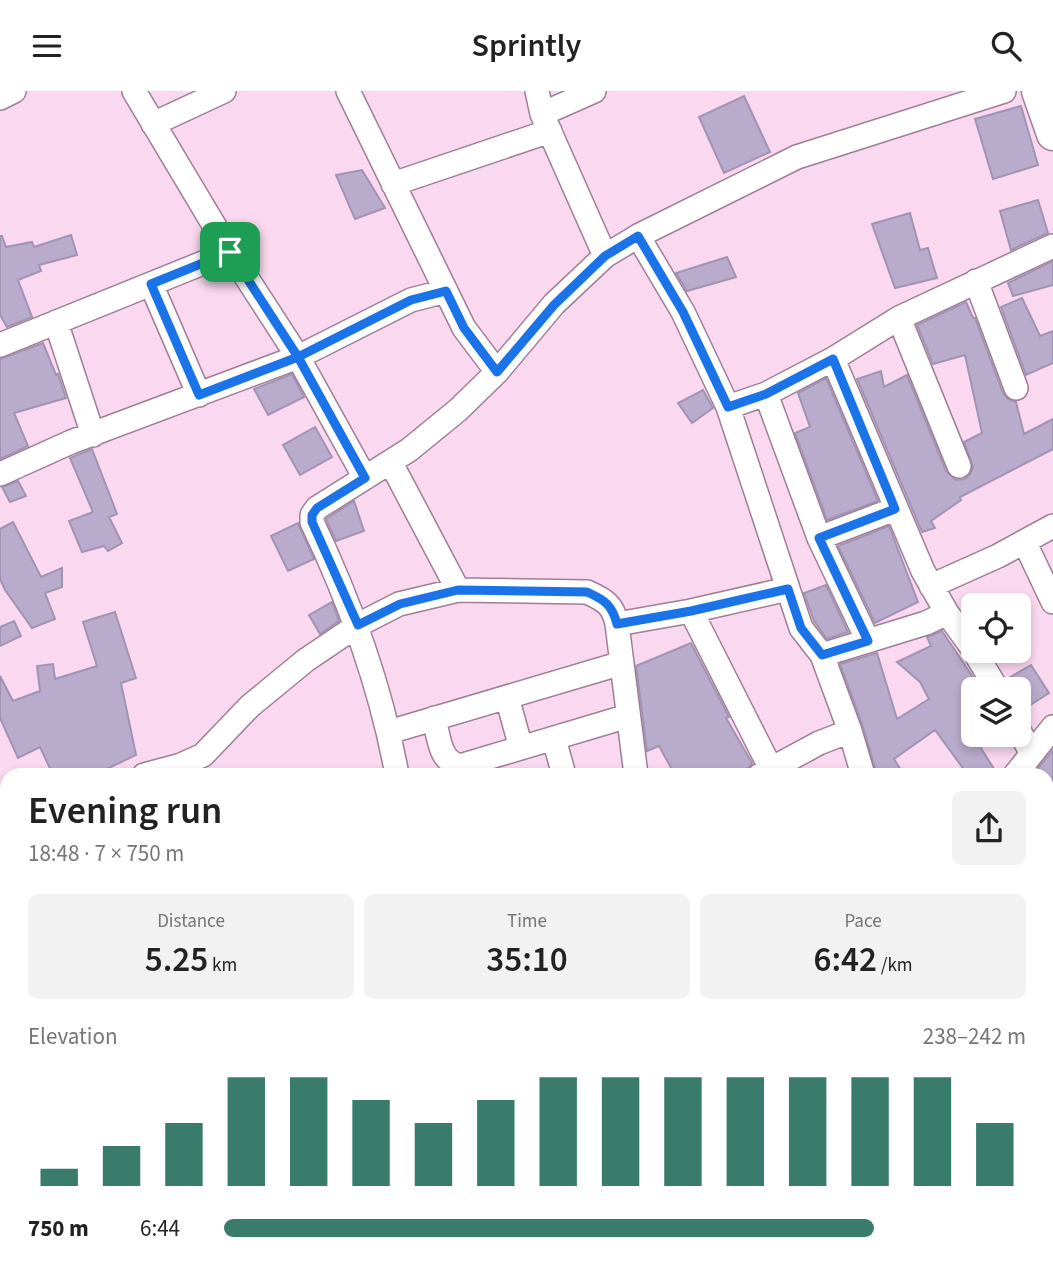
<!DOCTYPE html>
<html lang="en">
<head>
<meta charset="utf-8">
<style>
  :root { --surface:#fff; --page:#f2f2f2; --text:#222; --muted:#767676; --accent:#3a7c6c }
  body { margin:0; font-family:"Source Sans 3",sans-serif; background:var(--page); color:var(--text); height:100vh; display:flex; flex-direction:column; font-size:26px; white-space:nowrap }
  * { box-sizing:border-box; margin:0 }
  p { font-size:23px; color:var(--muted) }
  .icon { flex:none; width:38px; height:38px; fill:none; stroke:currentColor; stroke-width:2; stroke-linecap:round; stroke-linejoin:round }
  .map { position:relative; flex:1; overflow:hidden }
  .details { position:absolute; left:0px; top:677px; width:1054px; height:502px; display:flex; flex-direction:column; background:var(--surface); border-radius:21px 21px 0 0; box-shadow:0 4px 10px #0003 }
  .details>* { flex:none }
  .fabs { position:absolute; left:961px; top:502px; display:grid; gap:14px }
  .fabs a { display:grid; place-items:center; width:70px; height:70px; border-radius:10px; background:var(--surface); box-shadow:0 4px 10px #0003; font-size:35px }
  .pin { position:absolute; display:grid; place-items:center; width:60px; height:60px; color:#fff; margin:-30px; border-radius:14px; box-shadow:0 4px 10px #0006 }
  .round { display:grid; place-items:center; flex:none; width:74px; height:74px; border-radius:10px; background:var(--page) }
  .head { display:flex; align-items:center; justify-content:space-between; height:119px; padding:0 28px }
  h1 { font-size:38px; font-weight:600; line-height:52px }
  .metrics { display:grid; grid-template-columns:repeat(3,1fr); gap:10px; height:119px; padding:7px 28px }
  .metrics div { display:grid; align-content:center; border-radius:10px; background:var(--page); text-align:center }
  .metrics b { font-size:35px; font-weight:600 }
  .metrics small { font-size:19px; font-weight:400 }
  .metrics p { font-size:19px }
  .chart { height:196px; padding:14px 28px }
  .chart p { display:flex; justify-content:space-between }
  .chart svg { width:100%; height:126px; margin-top:7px; stroke:var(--accent); stroke-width:6 }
  ul { padding:0 28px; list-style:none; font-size:23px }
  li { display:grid; grid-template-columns:112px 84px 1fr; align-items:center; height:52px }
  li i { height:18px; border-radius:9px; background:var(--accent) }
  header { display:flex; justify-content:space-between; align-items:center; height:91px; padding:0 28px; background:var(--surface); font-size:32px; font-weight:600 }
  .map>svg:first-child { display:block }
  .building { fill:#b9abcc; stroke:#a193b3; stroke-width:2 }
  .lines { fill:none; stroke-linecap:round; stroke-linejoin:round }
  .street-casing { stroke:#9e7f95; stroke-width:26 }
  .secondary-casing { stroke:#9e7f95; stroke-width:35 }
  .street { stroke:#fff; stroke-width:23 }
  .secondary { stroke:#fff; stroke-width:32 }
  .route-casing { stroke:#fff; stroke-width:14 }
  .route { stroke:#1a73e8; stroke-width:9 }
</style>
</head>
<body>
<header><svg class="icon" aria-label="menu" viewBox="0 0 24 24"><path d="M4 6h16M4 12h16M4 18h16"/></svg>Sprintly<svg class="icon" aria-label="search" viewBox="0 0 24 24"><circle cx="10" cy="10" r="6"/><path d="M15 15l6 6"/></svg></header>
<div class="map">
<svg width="1053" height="1178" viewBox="0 0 1053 1178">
  <rect width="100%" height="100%" fill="#fad8ef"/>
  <path class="building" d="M744,5l26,56 -46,21 -25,-56z
    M1021,15l17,59 -45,14 -18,-60z
    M362,79l23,38 -30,11 -19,-44z
    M1038,109l10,33 -37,17 -11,-39z
    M910,122l10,37 8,-2 9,30 -42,10 -23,-64z
    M71,144l6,20 -38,10 2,6 -23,9 14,37 -25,10 -7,-12v-79h2l4,11 26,-5 2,5z
    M727,166l9,20 -49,14 -11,-18z
    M1053,170v24l-40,11 -5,-13z
    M1022,207l18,38 13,-5v32l-27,12 -25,-68z
    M966,211l7,16h2l28,75 5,6 8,3 8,32 29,-15v30l-93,48 1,3 -30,21 4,7 -13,4 -65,-153 24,-8 3,16 23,-12 39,96 10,9 9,-1 5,-5 3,-7 -9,-25 18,-9 -17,-78 -32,9 -16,-39z
    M43,252l13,32 2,-1 8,24 -52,15 14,33 -28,13v-100z
    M292,283l12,23 -36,18 -14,-26z
    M826,287l52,123 -51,19 -32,-87 15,-6 -12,-34z
    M703,299l10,18 -21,15 -14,-20z
    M315,336l17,30 -32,18 -17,-30z
    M92,358l25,65 -8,3 13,26 -14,8 -4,-5 -22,6 -13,-31 24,-9 -23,-54z
    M18,390l8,15 -16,6 -8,-15z
    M354,410l10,30 -28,10 -10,-22z
    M13,431l28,55 21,-9v19l-17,6 10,26 -23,9 -27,-38 -5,-11v-50z
    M298,432l16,36 -26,12 -17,-35z
    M889,435l29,76 -43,21 -37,-77z
    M826,494l22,47 -21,7 -13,-18 -10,-28z
    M332,511l7,19 -19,13 -11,-19z
    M115,521l21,66 -15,5 15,72 -42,20h-41l-13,-28 -22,11 -18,-40v-42l13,25 27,-10 -3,-25 16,-2 2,15 42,-13 -14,-44z
    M14,530l7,15 -21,10v-19z
    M942,540l39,58h-8v46h4l5,15 16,25h-30l-33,-45 -41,29 10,16h-27l-14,-48 -23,-63 37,-11 20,66 32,-20 -9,-17 -23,-20 34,-16 -4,-9z
    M691,552l38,74 -3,1 26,45 -4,5 -2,7h-71l-16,-29 -12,5 -11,-85z
    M1031,574l18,28 -31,20v-24h-7l-4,-10z
    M1053,659v38l-7,-9v-4h-2l-6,-7z"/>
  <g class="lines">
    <defs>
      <path id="street" d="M134,0l96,161 68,105 67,121
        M348,0l116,237 33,44
        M537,0l5,23 63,142
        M0,7l14,-7
        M542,23l52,-23
        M153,33l71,-33
        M393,93l157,-53
        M638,145l45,76 45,95 73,221 21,27 28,76 13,44
        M976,190l40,107
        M151,193l48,111
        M899,227l60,148
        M56,231l37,113
        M0,254l230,-93
        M766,303l53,144 49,103
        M728,316l38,-13 67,-35 66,-41 154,-72
        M391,372l67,127
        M0,383l71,-32 227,-85 113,-57 35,-9
        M819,447l76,-29
        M1025,452l28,59
        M931,495l67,-30 55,-30
        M691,520l80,158
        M947,522l26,36
        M974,560l23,38
        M822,564l104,-32 21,-10 -24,-42 -90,-212
        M507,606l14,51
        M434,627c5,19 5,43 26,48l168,-50
        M1018,638l13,23
        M389,641l233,-69
        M554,648l10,36
        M144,684l37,-10 22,-10 47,-49 56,-46 52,-35 41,-21 59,-14 129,2c18,8 26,13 30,32
        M397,684c-16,-89 -46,-171 -85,-253v-7l5,-7 92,-58 49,-40 39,-38 57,-68 51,-48 33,-20 159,-79 207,-66
        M636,684l-19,-151 74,-13 97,-22
        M760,684l59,-32 31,-12
        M1015,684l38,-48
        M0,744l7,-4
        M0,831l7,7
        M1046,837l7,-2
        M1046,925l7,-2
        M0,944l7,-4
        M1046,1054l7,-2
        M1046,1141l7,12
        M203,1172l3,6
        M643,1172l5,6
        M731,1172l6,6
        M339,1178l13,-6
        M595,1178l3,-6
        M875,1178l7,-6"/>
      <path id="secondary" d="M1038,0l15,43"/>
    </defs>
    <use href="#street" class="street-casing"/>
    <use href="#secondary" class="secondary-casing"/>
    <use href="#street" class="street"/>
    <use href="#secondary" class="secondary"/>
  </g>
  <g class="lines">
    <defs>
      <path id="route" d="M230,161l68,105 67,121 -48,30 -5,7v7l46,103 42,-21 58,-14 129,2c18,8 25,13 30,32l74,-13 97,-22 13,39 21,27 46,-14 -49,-103 76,-29 -62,-150 -67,35 -38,13 -45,-95 -45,-76 -33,20 -51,49 -57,67 -33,-44 -18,-37 -35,9 -113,57 -99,38 -48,-111 79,-32"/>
    </defs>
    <use href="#route" class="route-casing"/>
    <use href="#route" class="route"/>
  </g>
</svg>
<div class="fabs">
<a><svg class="icon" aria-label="locate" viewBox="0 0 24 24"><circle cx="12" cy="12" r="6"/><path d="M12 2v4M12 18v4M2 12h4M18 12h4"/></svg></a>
<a><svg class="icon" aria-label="layers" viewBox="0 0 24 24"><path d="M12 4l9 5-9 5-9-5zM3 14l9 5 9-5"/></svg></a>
</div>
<div class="pin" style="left:230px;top:161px;background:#1e9e55"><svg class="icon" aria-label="arrive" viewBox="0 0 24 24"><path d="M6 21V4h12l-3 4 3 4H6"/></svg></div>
<section class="details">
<div class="head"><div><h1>Evening run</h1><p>18:48 · 7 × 750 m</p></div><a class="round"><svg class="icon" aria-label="share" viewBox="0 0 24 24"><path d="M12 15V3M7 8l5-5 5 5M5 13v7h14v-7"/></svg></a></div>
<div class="metrics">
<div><p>Distance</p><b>5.25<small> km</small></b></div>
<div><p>Time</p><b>35:10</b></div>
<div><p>Pace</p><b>6:42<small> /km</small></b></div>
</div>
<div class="chart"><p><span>Elevation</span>238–242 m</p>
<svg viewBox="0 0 160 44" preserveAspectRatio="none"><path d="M5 44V38M15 44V30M25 44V22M35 44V6M45 44V6M55 44V14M65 44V22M75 44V14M85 44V6M95 44V6M105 44V6M115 44V6M125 44V6M135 44V6M145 44V6M155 44V22"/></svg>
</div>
<ul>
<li><b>750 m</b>6:44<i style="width:81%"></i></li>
</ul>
</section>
</div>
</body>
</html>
